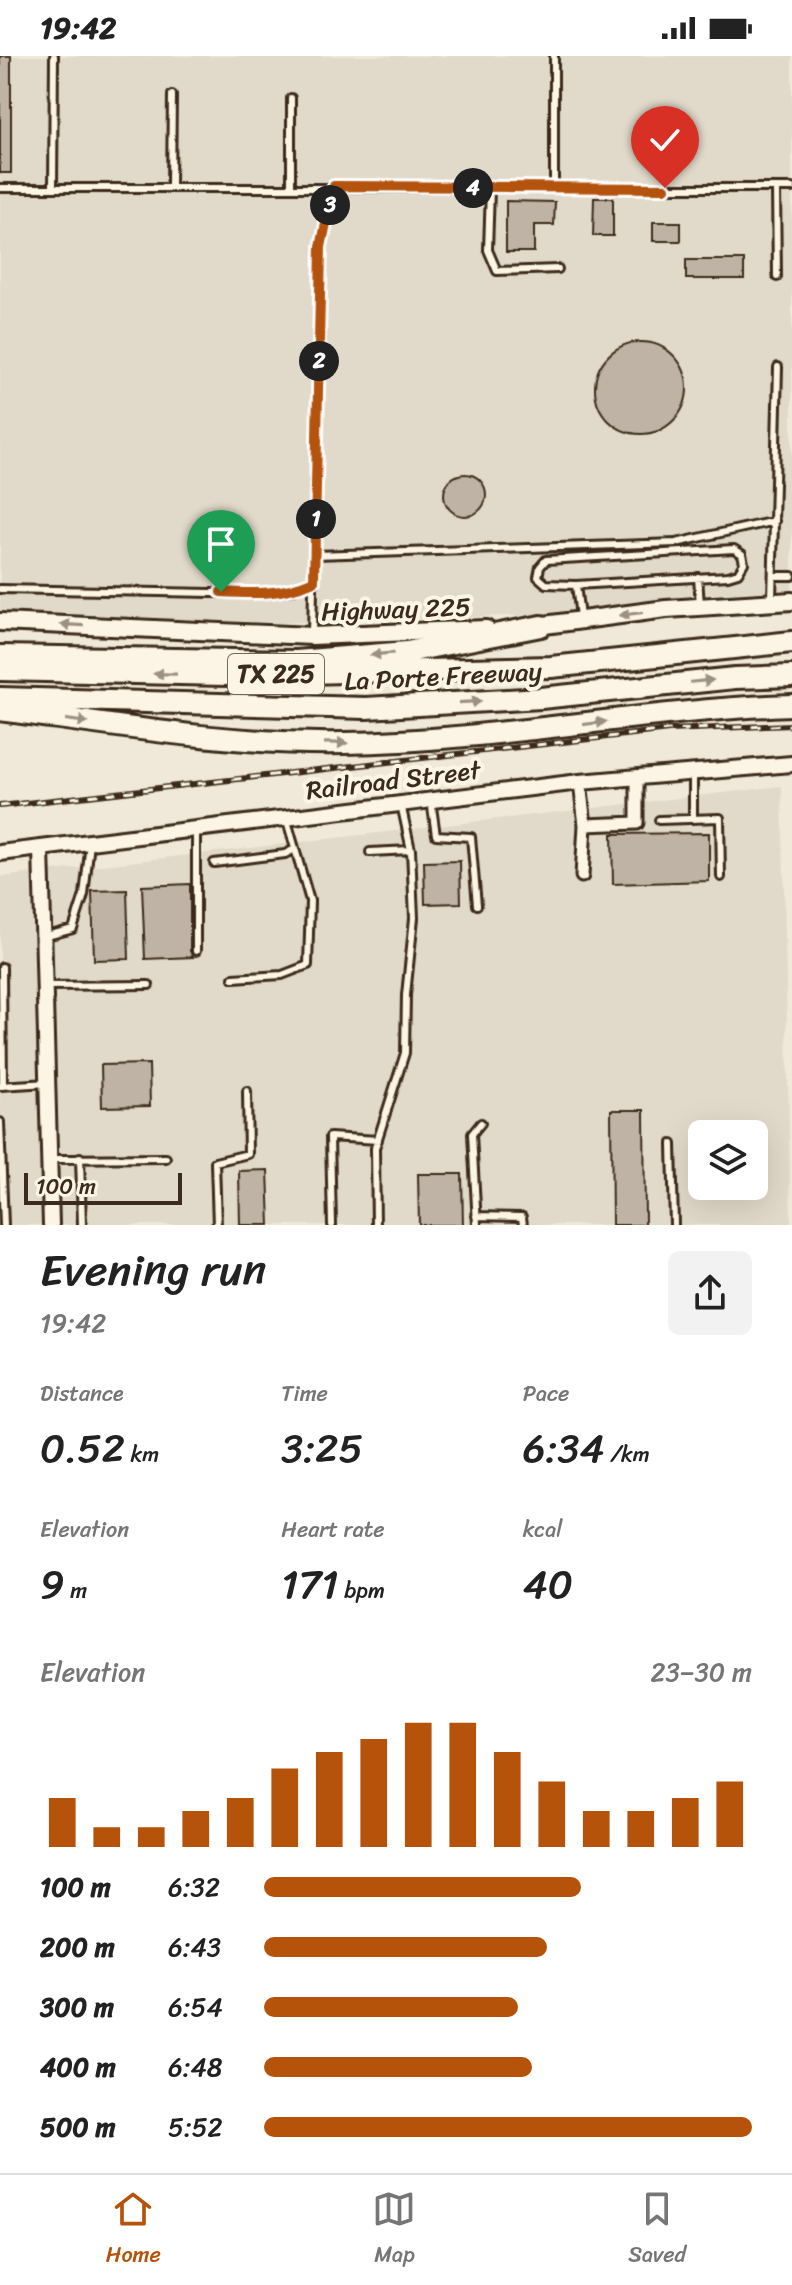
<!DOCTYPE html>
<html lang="en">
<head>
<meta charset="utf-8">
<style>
  :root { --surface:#fff; --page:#f2f2f2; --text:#222; --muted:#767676; --line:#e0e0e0; --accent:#b45309 }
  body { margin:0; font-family:Sriracha,sans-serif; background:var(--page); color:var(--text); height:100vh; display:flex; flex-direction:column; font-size:30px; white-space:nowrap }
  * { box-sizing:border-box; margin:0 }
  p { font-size:26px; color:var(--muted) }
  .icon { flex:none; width:44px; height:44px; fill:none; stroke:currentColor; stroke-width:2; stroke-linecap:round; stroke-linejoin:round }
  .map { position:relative; height:1169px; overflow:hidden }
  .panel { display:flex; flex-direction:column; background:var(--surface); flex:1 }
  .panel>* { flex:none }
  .fabs { position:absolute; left:688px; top:1064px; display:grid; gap:16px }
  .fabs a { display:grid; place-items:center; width:80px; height:80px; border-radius:12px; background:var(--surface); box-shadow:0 8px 32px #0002; font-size:40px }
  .scale { position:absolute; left:24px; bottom:20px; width:158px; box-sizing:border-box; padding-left:8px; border:4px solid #3b2a1e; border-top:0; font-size:22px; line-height:28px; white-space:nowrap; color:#3b2a1e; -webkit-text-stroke:6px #fcf5e5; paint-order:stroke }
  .pin { position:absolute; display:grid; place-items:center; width:68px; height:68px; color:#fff; margin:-82px -34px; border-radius:50% 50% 50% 0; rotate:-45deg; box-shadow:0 0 8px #0007 }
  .pin .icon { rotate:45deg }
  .km { position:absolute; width:40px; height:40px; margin:-20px; border-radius:50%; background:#222; color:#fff; font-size:22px; line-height:40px; text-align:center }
  .round { display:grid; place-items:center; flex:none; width:84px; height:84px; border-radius:12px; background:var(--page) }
  .head { display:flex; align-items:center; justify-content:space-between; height:136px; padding:0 40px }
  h1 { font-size:44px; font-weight:600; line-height:60px }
  .stats { display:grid; grid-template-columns:repeat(3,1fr); gap:12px; height:136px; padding:8px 40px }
  .stats div { display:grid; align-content:center }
  .stats b { font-size:40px; font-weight:600 }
  .stats small { font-size:22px; font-weight:400 }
  .stats p { font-size:22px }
  .chart { height:224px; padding:16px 40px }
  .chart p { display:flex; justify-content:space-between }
  .chart svg { width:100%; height:144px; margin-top:8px; stroke:var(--accent); stroke-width:6 }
  ul { padding:0 40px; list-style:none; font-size:26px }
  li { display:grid; grid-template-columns:128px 96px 1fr; align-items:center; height:60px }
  li i { height:20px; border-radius:10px; background:var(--accent) }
  .status { display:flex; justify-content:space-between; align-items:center; height:56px; padding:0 40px; background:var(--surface); direction:ltr }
  .status svg { height:22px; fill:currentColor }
  .dock { display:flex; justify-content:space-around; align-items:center; height:112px; border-top:2px solid var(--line); background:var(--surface); font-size:22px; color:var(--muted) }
  .dock a { display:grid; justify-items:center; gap:4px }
  .dock .active { color:var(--accent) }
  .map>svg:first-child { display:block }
  .built { fill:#e1d9c9; fill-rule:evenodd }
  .building { fill:#beb3a4; stroke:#3b2a1e; stroke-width:2 }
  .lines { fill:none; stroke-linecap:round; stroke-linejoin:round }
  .service-casing { stroke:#3b2a1e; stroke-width:12 }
  .minor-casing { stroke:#3b2a1e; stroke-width:17 }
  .tertiary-casing { stroke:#3b2a1e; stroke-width:20 }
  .secondary-casing { stroke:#3b2a1e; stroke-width:22 }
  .motorway-casing { stroke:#3b2a1e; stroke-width:26 }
  .service { stroke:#fcf5e5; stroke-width:6 }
  .minor { stroke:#fcf5e5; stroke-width:11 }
  .tertiary { stroke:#fcf5e5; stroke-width:14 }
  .secondary { stroke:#fcf5e5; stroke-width:16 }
  .motorway { stroke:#fcf5e5; stroke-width:20 }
  .rail-casing { stroke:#3b2a1e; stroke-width:6 }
  .rail { stroke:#fcf5e5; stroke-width:3; stroke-dasharray:9; stroke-linecap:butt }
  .oneway { fill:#9c9082 }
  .route-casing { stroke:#fff; stroke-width:16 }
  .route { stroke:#b45309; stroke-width:10 }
  .labels { text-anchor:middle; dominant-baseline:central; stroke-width:8; stroke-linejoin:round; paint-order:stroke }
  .shield { fill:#fcf5e5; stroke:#75675a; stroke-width:2 }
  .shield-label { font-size:24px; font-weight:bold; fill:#3b2a1e }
  .street-label { font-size:26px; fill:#3b2a1e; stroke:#fcf5e5 }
</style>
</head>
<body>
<div class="status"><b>19:42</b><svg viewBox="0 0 49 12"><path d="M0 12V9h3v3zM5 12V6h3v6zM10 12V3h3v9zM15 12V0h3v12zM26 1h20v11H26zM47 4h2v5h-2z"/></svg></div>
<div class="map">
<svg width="792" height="1169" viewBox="0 0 792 1169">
  <rect width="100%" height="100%" fill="#f0e9d9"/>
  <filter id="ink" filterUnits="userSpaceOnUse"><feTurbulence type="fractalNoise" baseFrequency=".0125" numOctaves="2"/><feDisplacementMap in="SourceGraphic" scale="16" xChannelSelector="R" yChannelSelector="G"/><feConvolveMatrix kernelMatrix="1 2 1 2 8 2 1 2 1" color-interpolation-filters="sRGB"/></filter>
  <g filter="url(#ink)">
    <path class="built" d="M0,0h792v551l-511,16 -281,-10z
      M782,730l9,439h-791v-348zM702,1078h52v52h-52z"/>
    <path class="building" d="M0,0h11v117h-11z
      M594,142h19v38h-20z
      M506,145l49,1 -1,23h-20v27h-28z
      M653,166h28v19h-28z
      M686,204h58v19h-58z
      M595 332a46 46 0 1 1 92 0a46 46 0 1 1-92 0Z
      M444 439a21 21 0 1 1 42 0a21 21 0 1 1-42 0Z
      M709,777v48l-96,3 -1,-50z
      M460,805l1,42 -36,1 -1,-42z
      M190,828v67l3,6 -48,2 -3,-73z
      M127,834l2,69 -35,1 -2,-69z
      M149,1008l1,42 -48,1 -1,-42z
      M611,1054h33l1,115h-33z
      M268,1114l2,55h-30l-1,-54z
      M418,1118h44l1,51h-44z"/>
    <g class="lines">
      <defs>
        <path id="service" d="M291,42v88
          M171,130l1,-91
          M554,131v-131
          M0,132h792
          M53,132l1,-132
          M776,132l1,89
          M490,133l-2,61 9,21 61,-2
          M315,499l361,-12 99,-22
          M775,520h17
          M698,521l2,28
          M576,529l152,-9 10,-3 6,-10 -2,-9 -8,-5 -188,11 -6,7 -2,10 8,7 30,1 4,32
          M0,533l265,5 28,-4 21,-9
          M772,543l6,-232
          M312,577l9,-386 13,-61
          M693,717v46
          M431,744l5,35 35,2 6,68
          M659,764l61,-2 1,59
          M370,796l41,-2
          M214,807l71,-9 10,-5
          M43,881l30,-8 11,-34 6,-52
          M196,895v-121
          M2,911l1,119
          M233,922l49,-3 26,-10 2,-64 -24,-84
          M45,930l104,-1
          M0,1030l48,-3
          M0,1066l4,103
          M672,1088l2,81
          M80,1101l2,68
          M50,1103l116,-1
          M476,1160l46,1 1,8
          M217,1169l-2,-63 33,-8 -1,-63
          M332,1169l-2,-88 48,3
          M376,1169l-1,-77 30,-95 1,-58 8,-77 -3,-68 -10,-46
          M477,1169l-5,-91 9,-11"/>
        <path id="minor" d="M580,726l5,43 -3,51
          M585,769l52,-2v-45"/>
        <path id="tertiary" d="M41,792l10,377
          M0,797l580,-71 212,-18"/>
        <path id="secondary" d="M0,566l312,14 174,-7
          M529,571l137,-18 126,-8"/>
        <path id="motorway" d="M0,600l296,5 111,-9 134,-26
          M0,614l225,5 326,-8 241,-25
          M0,642l366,10 175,-10 194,-20 57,-2
          M0,654c113,15 230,35 344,33 151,-2 298,-33 448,-38"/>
      </defs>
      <use href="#service" class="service-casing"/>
      <use href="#minor" class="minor-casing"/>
      <use href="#tertiary" class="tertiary-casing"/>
      <use href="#secondary" class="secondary-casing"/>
      <use href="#motorway" class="motorway-casing"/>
      <use href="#service" class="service"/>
      <use href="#minor" class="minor"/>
      <use href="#tertiary" class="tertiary"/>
      <use href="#secondary" class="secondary"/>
      <use href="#motorway" class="motorway"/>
      <defs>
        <path id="rail" d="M0,750l669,-76 123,-5"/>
      </defs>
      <use href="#rail" class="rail-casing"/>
      <use href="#rail" class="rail"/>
    </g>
    <defs><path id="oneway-solid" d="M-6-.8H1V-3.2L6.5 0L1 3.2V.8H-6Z" transform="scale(2)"/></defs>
    <g class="oneway">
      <use href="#oneway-solid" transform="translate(631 558) rotate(172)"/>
      <use href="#oneway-solid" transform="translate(72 569) rotate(-177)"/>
      <use href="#oneway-solid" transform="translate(382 598) rotate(175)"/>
      <use href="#oneway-solid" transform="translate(165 618) rotate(-179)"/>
      <use href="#oneway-solid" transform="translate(702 625) rotate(-6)"/>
      <use href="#oneway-solid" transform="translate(470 646) rotate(-3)"/>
      <use href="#oneway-solid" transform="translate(77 665) rotate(8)"/>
      <use href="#oneway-solid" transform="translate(595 667) rotate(-8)"/>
      <use href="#oneway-solid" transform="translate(336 687) rotate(1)"/>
    </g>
  </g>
  <g class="lines" filter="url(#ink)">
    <defs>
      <path id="route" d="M221,536c34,2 61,3 93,-11l7,-334 13,-61 331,2"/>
    </defs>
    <use href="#route" class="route-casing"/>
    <use href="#route" class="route"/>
  </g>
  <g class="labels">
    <rect class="shield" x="228" y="598" width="96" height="40" rx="6"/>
    <g class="shield-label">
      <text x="276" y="618">TX 225</text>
    </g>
    <g class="street-label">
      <text transform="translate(396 553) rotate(-2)">Highway 225</text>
      <text transform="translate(443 620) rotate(-3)">La Porte Freeway</text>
      <text transform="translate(393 724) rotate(-7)">Railroad Street</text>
    </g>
  </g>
</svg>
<div class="fabs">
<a><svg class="icon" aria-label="layers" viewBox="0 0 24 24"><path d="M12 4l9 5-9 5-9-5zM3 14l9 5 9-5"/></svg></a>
</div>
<div class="scale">100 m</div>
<div class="pin" style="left:221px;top:536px;background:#1e9e55"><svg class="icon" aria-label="arrive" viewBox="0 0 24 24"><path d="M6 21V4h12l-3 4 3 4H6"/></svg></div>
<div class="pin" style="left:665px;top:132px;background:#d93025"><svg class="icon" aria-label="check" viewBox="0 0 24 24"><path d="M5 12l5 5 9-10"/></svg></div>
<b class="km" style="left:316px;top:463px">1</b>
<b class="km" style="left:319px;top:305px">2</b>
<b class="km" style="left:330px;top:149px">3</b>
<b class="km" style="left:473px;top:132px">4</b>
</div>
<section class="panel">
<div class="head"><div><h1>Evening run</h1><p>19:42</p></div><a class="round"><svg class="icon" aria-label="share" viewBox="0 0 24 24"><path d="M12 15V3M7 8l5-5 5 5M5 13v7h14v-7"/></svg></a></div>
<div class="stats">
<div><p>Distance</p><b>0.52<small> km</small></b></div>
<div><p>Time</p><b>3:25</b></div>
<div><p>Pace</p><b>6:34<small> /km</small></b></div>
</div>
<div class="stats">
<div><p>Elevation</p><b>9<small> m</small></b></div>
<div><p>Heart rate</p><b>171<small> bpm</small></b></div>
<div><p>kcal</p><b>40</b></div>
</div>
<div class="chart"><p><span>Elevation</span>23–30 m</p>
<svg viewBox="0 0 160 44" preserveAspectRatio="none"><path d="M5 44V29M15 44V38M25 44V38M35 44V33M45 44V29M55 44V20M65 44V15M75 44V11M85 44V6M95 44V6M105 44V15M115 44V24M125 44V33M135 44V33M145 44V29M155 44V24"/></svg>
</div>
<ul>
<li><b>100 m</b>6:32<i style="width:65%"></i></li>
<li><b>200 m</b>6:43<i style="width:58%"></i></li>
<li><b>300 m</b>6:54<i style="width:52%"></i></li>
<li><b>400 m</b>6:48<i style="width:55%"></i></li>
<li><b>500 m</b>5:52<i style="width:100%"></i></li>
</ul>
</section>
<nav class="dock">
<a class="active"><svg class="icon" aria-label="home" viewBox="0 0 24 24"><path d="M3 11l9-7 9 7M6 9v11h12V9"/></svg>Home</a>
<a><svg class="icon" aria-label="map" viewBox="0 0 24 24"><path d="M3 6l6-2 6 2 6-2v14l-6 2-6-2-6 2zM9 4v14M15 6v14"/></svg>Map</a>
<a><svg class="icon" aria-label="saved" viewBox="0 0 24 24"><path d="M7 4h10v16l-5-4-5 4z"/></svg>Saved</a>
</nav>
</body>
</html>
